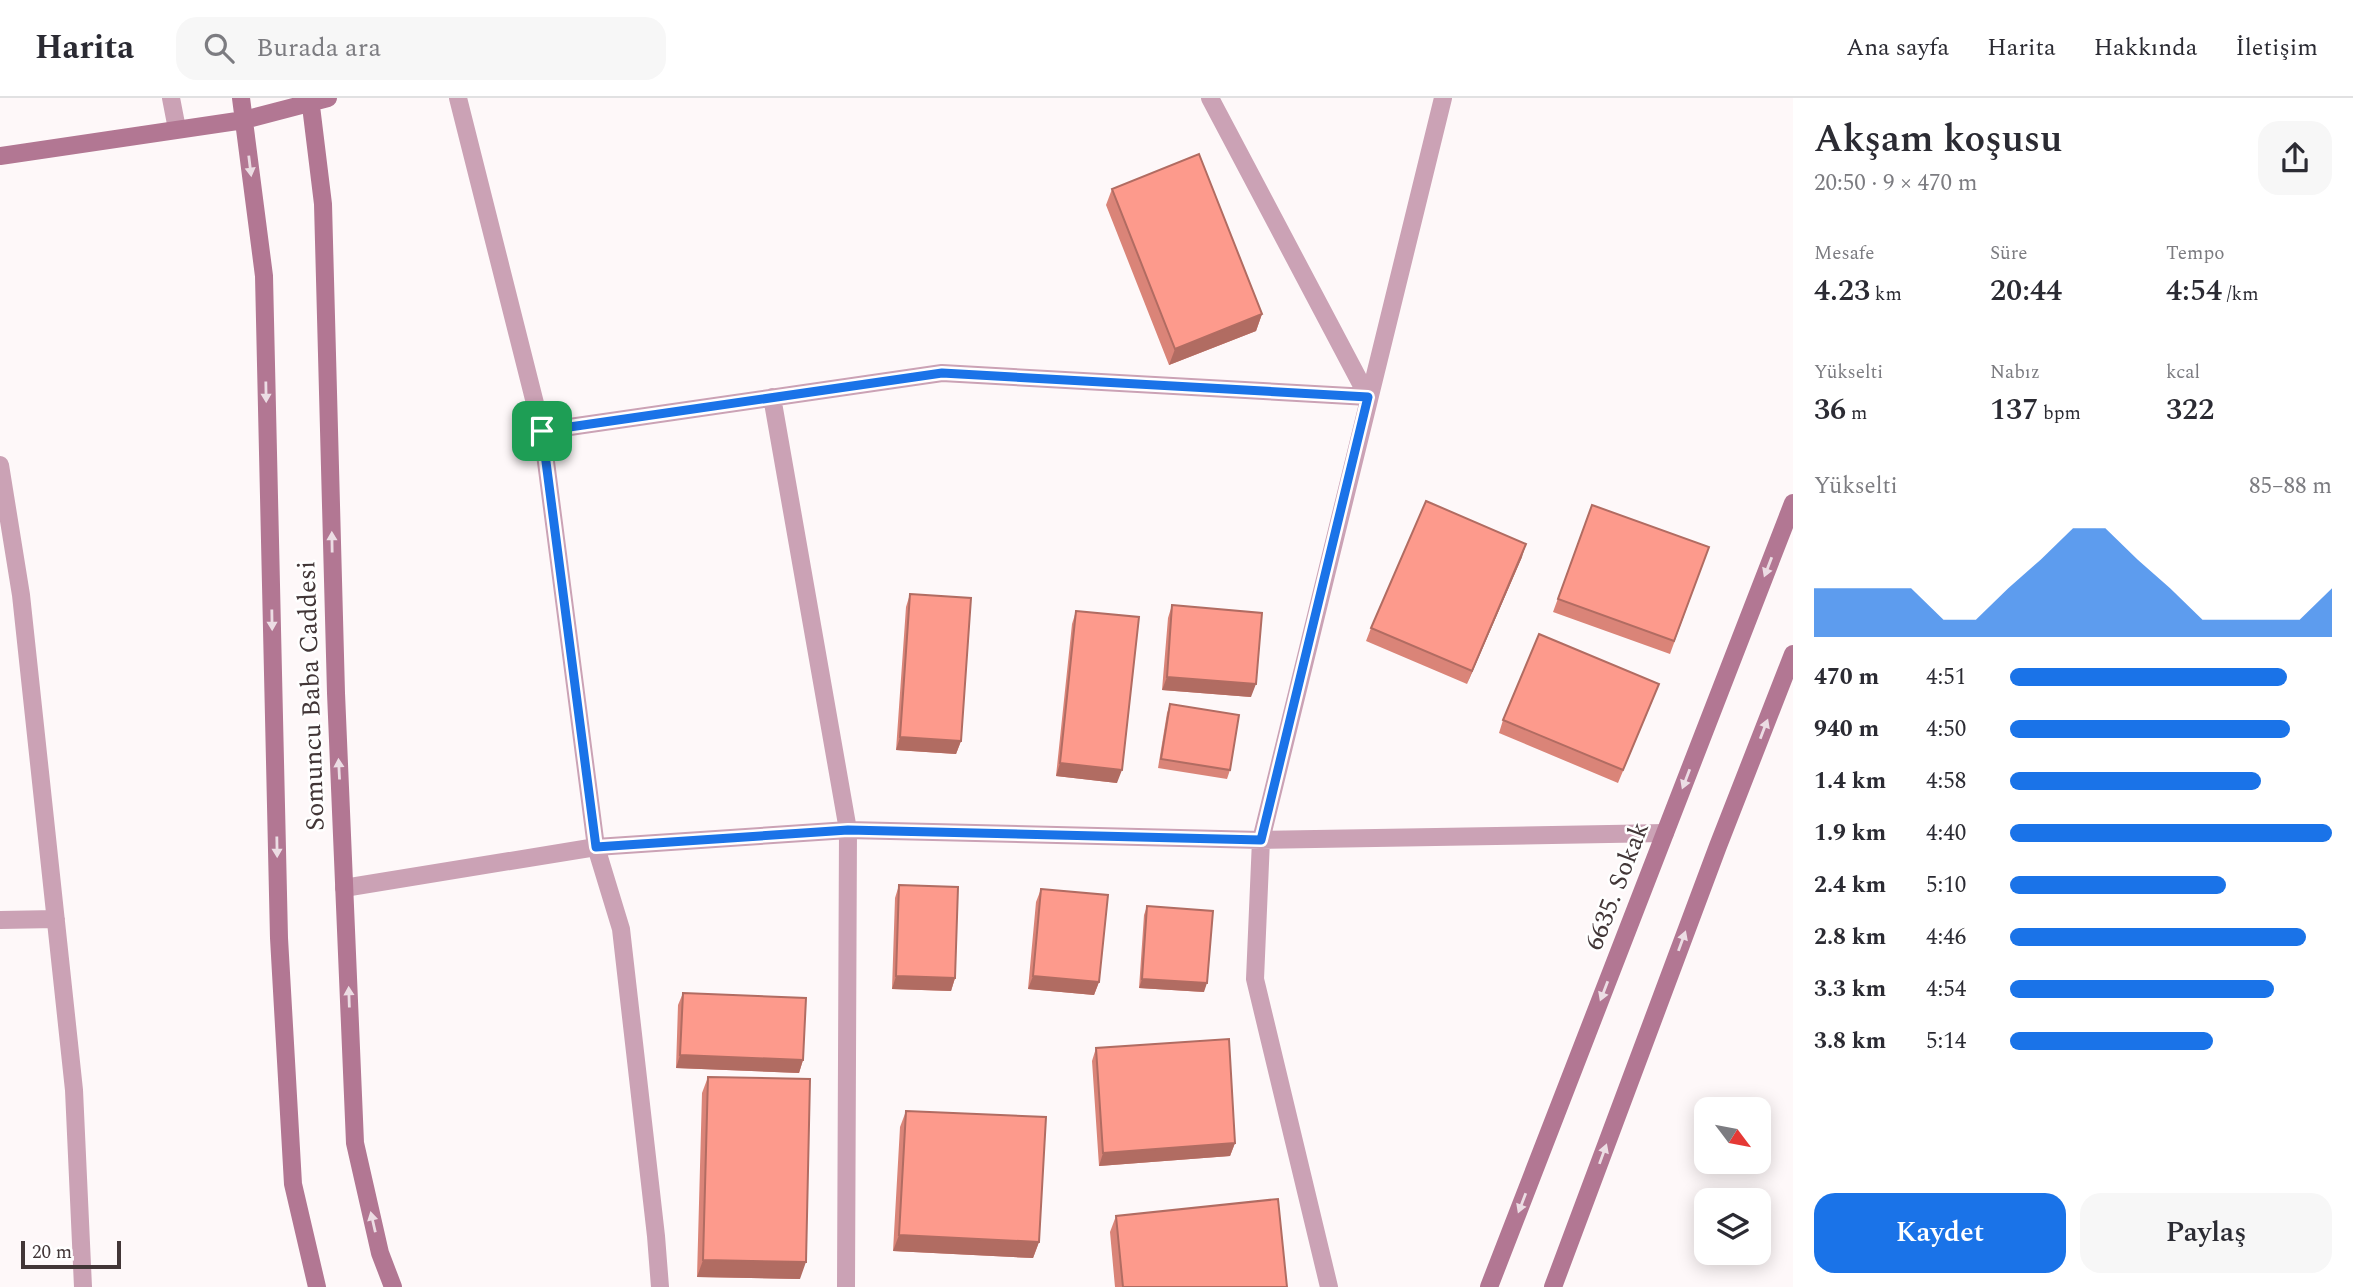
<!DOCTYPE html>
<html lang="tr">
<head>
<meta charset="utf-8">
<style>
  :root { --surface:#fff; --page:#f7f7f7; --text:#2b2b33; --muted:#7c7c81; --line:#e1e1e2; --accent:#1a73e8 }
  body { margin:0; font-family:Spectral,serif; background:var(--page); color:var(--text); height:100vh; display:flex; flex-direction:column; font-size:26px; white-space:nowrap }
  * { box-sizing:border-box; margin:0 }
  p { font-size:23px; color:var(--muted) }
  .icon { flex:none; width:38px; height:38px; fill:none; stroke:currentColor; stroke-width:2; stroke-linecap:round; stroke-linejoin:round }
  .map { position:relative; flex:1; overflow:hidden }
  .panel { display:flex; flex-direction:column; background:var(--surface); width:560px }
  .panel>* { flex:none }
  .needle { width:46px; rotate:122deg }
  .controls { position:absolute; left:1694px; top:999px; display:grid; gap:14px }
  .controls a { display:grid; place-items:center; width:77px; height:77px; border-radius:14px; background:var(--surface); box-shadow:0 4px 18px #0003; font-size:35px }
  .scale { position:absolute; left:21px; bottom:18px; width:100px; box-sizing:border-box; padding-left:7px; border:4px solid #423637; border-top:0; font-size:19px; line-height:24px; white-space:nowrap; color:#423637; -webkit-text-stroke:5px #fff; paint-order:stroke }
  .pin { position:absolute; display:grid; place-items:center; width:60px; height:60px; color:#fff; margin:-30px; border-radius:14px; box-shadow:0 4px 10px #0006 }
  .round { display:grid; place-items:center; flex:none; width:74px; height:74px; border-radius:21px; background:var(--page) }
  .summary { display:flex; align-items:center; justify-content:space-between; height:119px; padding:0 21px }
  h1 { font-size:38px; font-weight:600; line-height:52px }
  .figures { display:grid; grid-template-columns:repeat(3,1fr); gap:10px; height:119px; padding:7px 21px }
  .figures div { display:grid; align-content:center }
  .figures b { font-size:30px; font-weight:600 }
  .figures small { font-size:19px; font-weight:400 }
  .figures p { font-size:19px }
  .chart { height:196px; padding:14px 21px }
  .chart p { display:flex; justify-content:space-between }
  .chart svg { width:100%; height:126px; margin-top:7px; fill:var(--accent); opacity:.7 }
  .cta { display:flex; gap:14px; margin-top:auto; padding:14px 21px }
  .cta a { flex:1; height:80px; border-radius:21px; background:var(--accent); color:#fff; font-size:28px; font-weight:600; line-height:80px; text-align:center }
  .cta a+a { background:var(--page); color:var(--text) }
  ul { padding:0 21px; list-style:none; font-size:23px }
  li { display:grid; grid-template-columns:112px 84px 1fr; align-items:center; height:52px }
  li i { height:18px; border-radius:9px; background:var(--accent) }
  header { display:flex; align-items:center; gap:42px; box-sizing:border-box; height:98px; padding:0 35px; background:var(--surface); border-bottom:2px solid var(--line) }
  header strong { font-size:33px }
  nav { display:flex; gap:38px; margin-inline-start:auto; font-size:24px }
  .search { width:490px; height:63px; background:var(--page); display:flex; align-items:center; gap:18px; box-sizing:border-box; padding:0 24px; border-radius:21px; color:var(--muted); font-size:26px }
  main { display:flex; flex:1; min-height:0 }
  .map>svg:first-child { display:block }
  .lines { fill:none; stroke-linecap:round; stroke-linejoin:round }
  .street { stroke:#cba2b5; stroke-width:18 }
  .secondary { stroke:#b27793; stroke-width:18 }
  .wall { fill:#da8478 }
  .shaded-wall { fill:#b16c62 }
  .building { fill:#fd9a8c; stroke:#b16c62; stroke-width:2 }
  .oneway { fill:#ecdde4 }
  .route-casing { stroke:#fff; stroke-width:14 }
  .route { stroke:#1a73e8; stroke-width:9 }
  .labels { text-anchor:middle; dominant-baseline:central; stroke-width:5; stroke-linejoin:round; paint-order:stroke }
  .street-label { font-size:26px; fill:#423637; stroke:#fff }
</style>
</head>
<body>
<header>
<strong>Harita</strong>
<div class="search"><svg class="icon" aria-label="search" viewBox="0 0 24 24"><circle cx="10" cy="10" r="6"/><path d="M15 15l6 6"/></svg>Burada ara</div>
<nav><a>Ana sayfa</a><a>Harita</a><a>Hakkında</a><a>İletişim</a></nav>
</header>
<main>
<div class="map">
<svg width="1793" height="1189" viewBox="0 0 1793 1189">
  <rect width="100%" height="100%" fill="#fef8f9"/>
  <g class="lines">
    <path class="street" d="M171,0l6,31
      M458,0l84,333 54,416 25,82 35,307 4,51
      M1210,0l158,299
      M772,299l76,433 -2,457
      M542,333l400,-58 426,24
      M0,367l21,130 53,495 9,197
      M344,790l252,-41 252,-17 413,10 404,-7
      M0,822l56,-1
      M1329,1189l-74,-308 6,-139 182,-742"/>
    <path class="secondary" d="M241,0l23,178 15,662 14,246 24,103
      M310,0l13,106 13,489 19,450 25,110 13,34
      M0,58l244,-36 84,-22
      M1489,1189l304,-784
      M1553,1189l165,-441 75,-192"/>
  </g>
  <path class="wall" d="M1112,91l150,125 -6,17 -87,34 -63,-160z
    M1592,407l117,42 -39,107 -117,-42z
    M1522,459l-55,127 -101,-43 5,-13z
    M910,496l51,147 -5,13 -60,-4 10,-143z
    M1172,507l79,92 -89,-7 6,-72z
    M1076,513l41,172 -61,-7 16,-152z
    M1654,599l-36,86 -119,-50 4,-13z
    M1170,606l60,66 -3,9 -69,-11 9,-55z
    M899,787l56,93 -4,13 -59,-2 3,-91z
    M1041,791l58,93 -5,13 -66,-6 8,-87z
    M1147,808l57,86 -65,-4 5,-73z
    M683,895l120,67 -4,13 -123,-5 2,-63z
    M1096,950l139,95 -5,13 -131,10 -7,-105z
    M708,979l92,202 -103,-2 5,-184z
    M906,1013l133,131 -6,16 -140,-7 7,-124z
    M1116,1118l171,71h-172l-5,-55z"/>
  <path class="shaded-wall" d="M1262,216l-6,17 -87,34 6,-16z
    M1526,446l-4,13 -55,127 5,-13z
    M1167,579l89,7 -5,13 -89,-7z
    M900,639l61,4 -5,13 -60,-4z
    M1060,665l62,7 -5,13 -61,-7z
    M896,878l59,2 -4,13 -59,-2z
    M1033,878l66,6 -5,13 -66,-6z
    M1142,881l65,4 -3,9 -65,-4z
    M680,957l123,5 -4,13 -123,-5z
    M1235,1045l-5,13 -131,10 4,-13z
    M899,1137l140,7 -6,16 -140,-7z
    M703,1162l103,2 -6,17 -103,-2z"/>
  <path class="building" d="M1199,56l63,160 -87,35 -63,-160z
    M1426,403l100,43 -54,127 -101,-43z
    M1592,407l117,42 -35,94 -116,-42z
    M910,496l61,4 -10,143 -61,-4z
    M1172,507l90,8 -6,71 -89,-7z
    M1076,513l63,6 -17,153 -62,-7z
    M1539,536l120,50 -36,86 -120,-50z
    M1170,606l69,11 -9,55 -69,-11z
    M899,787l59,2 -3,91 -59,-2z
    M1041,791l67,6 -9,87 -66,-6z
    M1147,808l66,5 -6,72 -65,-4z
    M683,895l123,5 -3,62 -123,-5z
    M1229,941l6,104 -132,10 -7,-105z
    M708,979l102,2 -4,183 -103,-2z
    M906,1013l140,6 -7,125 -140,-7z
    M1278,1101l9,88h-164l-7,-71z"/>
  <defs><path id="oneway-solid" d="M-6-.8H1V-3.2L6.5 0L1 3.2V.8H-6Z" transform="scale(1.75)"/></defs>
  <g class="oneway">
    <use href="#oneway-solid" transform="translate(250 68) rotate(83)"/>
    <use href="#oneway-solid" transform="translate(266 294) rotate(89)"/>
    <use href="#oneway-solid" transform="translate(332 444) rotate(-91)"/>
    <use href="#oneway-solid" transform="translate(1768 469) rotate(111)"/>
    <use href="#oneway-solid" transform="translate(272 522) rotate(89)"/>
    <use href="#oneway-solid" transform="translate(1764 631) rotate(-69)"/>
    <use href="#oneway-solid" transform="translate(339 671) rotate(-93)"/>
    <use href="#oneway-solid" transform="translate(1686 681) rotate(111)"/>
    <use href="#oneway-solid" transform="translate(277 749) rotate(89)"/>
    <use href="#oneway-solid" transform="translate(1682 843) rotate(-70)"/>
    <use href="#oneway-solid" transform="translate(1604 893) rotate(111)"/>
    <use href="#oneway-solid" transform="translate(349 899) rotate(-92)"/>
    <use href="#oneway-solid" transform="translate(1603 1056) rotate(-70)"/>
    <use href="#oneway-solid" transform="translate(1522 1105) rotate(111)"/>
    <use href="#oneway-solid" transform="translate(373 1124) rotate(-103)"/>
  </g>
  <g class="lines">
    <defs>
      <path id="route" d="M942,275l426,24 -107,443 -413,-10 -252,17 -54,-416z"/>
    </defs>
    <use href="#route" class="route-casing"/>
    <use href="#route" class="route"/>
  </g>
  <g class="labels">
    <g class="street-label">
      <text transform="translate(311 598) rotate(-92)">Somuncu Baba Caddesi</text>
      <text transform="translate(1617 788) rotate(-69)">6635. Sokak</text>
    </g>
  </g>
</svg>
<div class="controls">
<a><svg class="needle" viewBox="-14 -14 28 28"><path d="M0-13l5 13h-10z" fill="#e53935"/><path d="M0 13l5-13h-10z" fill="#7c7c81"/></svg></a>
<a><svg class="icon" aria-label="layers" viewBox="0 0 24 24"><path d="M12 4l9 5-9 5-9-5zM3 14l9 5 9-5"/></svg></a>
</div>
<div class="scale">20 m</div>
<div class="pin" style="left:542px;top:333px;background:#1e9e55"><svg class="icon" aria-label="arrive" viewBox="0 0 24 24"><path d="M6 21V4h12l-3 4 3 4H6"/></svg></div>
</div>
<section class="panel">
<div class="summary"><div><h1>Akşam koşusu</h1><p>20:50 · 9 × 470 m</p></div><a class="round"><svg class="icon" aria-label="share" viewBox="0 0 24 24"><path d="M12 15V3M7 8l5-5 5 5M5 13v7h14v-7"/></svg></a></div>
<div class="figures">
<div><p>Mesafe</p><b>4.23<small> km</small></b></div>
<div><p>Süre</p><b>20:44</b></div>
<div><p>Tempo</p><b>4:54<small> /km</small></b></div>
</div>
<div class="figures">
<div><p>Yükselti</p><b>36<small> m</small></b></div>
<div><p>Nabız</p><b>137<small> bpm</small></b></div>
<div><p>kcal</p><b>322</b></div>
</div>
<div class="chart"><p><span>Yükselti</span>85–88 m</p>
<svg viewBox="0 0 160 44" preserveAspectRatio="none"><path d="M0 44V27L10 27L20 27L30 27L40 38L50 38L60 27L70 17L80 6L90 6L100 17L110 27L120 38L130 38L140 38L150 38L160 27V44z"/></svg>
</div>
<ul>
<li><b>470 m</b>4:51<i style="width:86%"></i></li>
<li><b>940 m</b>4:50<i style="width:87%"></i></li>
<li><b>1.4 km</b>4:58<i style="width:78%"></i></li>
<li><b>1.9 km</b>4:40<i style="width:100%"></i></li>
<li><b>2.4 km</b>5:10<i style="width:67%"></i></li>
<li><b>2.8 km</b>4:46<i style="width:92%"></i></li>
<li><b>3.3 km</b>4:54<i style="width:82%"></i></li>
<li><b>3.8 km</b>5:14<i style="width:63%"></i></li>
</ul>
<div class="cta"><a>Kaydet</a><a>Paylaş</a></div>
</section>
</main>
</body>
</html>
